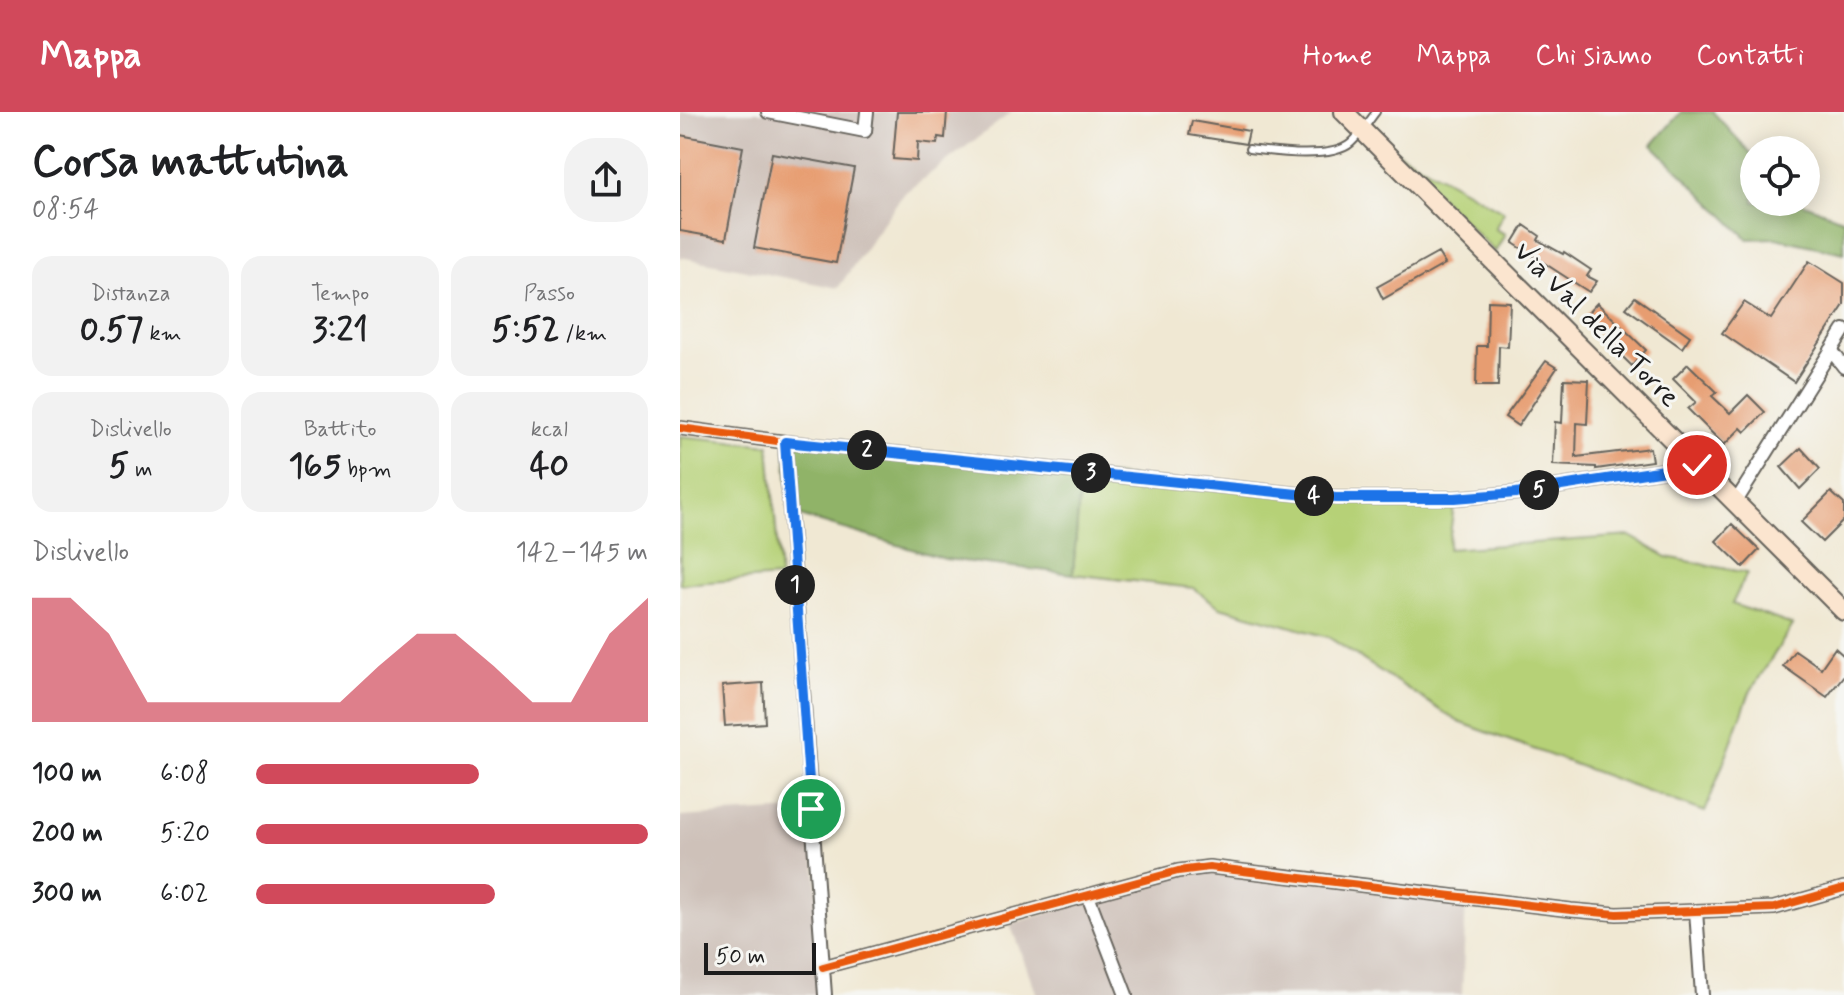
<!DOCTYPE html>
<html lang="it">
<head>
<meta charset="utf-8">
<style>
  :root { --surface:#fff; --page:#f2f2f2; --text:#202124; --muted:#757577; --accent:#d1495b }
  body { margin:0; font-family:Mynerve,sans-serif; background:var(--page); color:var(--text); height:100vh; display:flex; flex-direction:column; font-size:30px; white-space:nowrap }
  * { box-sizing:border-box; margin:0 }
  p { font-size:26px; color:var(--muted) }
  .icon { flex:none; width:44px; height:44px; fill:none; stroke:currentColor; stroke-width:2; stroke-linecap:round; stroke-linejoin:round }
  .map { position:relative; flex:1; overflow:hidden }
  .details { display:flex; flex-direction:column; background:var(--surface); width:680px }
  .details>* { flex:none }
  .tools { position:absolute; left:1060px; top:24px; display:grid; gap:16px }
  .tools a { display:grid; place-items:center; width:80px; height:80px; border-radius:50%; background:var(--surface); box-shadow:0 4px 20px #0003; font-size:40px }
  .scale { position:absolute; left:24px; bottom:20px; width:112px; box-sizing:border-box; padding-left:8px; border:4px solid #1c1c1c; border-top:0; font-size:22px; line-height:28px; white-space:nowrap; color:#1c1c1c; -webkit-text-stroke:6px #f6f6f2; paint-order:stroke }
  .pin { position:absolute; display:grid; place-items:center; width:68px; height:68px; color:#fff; margin:-34px; border:4px solid #fff; border-radius:50%; box-shadow:0 2px 8px #0007 }
  .km { position:absolute; width:40px; height:40px; margin:-20px; border-radius:50%; background:#222; color:#fff; font-size:22px; line-height:40px; text-align:center }
  .round { display:grid; place-items:center; flex:none; width:84px; height:84px; border-radius:32px; background:var(--page) }
  .summary { display:flex; align-items:center; justify-content:space-between; height:136px; padding:0 32px }
  h1 { font-size:44px; font-weight:800; line-height:60px }
  .figures { display:grid; grid-template-columns:repeat(3,1fr); gap:12px; height:136px; padding:8px 32px }
  .figures div { display:grid; align-content:center; border-radius:20px; background:var(--page); text-align:center }
  .figures b { font-size:34px; font-weight:800 }
  .figures small { font-size:22px; font-weight:400 }
  .figures p { font-size:22px }
  .chart { height:224px; padding:16px 32px }
  .chart p { display:flex; justify-content:space-between }
  .chart svg { width:100%; height:144px; margin-top:8px; fill:var(--accent); opacity:.7 }
  ul { padding:0 32px; list-style:none; font-size:26px }
  li { display:grid; grid-template-columns:128px 96px 1fr; align-items:center; height:60px }
  li i { height:20px; border-radius:10px; background:var(--accent) }
  header { display:flex; align-items:center; gap:48px; box-sizing:border-box; height:112px; padding:0 40px; background:var(--accent); color:#fff }
  header strong { font-size:38px }
  nav { display:flex; gap:44px; margin-inline-start:auto; font-size:28px }
  main { display:flex; flex:1; min-height:0 }
  .map>svg:first-child { display:block }
  .industrial { fill:#cec1b9 }
  .green { fill:#b6d177; stroke:#69764a; stroke-width:2 }
  .forest { fill:#90b368; stroke:#566842; stroke-width:2 }
  .building { fill:#e79d71 }
  .lines { fill:none; stroke-linecap:round; stroke-linejoin:round }
  .lane-casing { stroke:#66635c; stroke-width:10 }
  .street-casing { stroke:#66635c; stroke-width:16 }
  .secondary-casing { stroke:#66635c; stroke-width:22 }
  .lane { stroke:#fff; stroke-width:6 }
  .street { stroke:#fff; stroke-width:12 }
  .secondary { stroke:#fbe5cf; stroke-width:18 }
  .cycleway-casing { stroke:#f6f6f2; stroke-width:13 }
  .cycleway { stroke:#e8590c; stroke-width:8 }
  .route-casing { stroke:#fff; stroke-width:16 }
  .route { stroke:#1a73e8; stroke-width:10 }
  .labels { text-anchor:middle; dominant-baseline:central; stroke-width:6; stroke-linejoin:round; paint-order:stroke }
  .street-label { font-size:28px; fill:#1c1c1c; stroke:#f6f6f2 }
</style>
</head>
<body>
<header>
<strong>Mappa</strong>
<nav><a>Home</a><a>Mappa</a><a>Chi siamo</a><a>Contatti</a></nav>
</header>
<main>
<section class="details">
<div class="summary"><div><h1>Corsa mattutina</h1><p>08:54</p></div><a class="round"><svg class="icon" aria-label="share" viewBox="0 0 24 24"><path d="M12 15V3M7 8l5-5 5 5M5 13v7h14v-7"/></svg></a></div>
<div class="figures">
<div><p>Distanza</p><b>0.57<small> km</small></b></div>
<div><p>Tempo</p><b>3:21</b></div>
<div><p>Passo</p><b>5:52<small> /km</small></b></div>
</div>
<div class="figures">
<div><p>Dislivello</p><b>5<small> m</small></b></div>
<div><p>Battito</p><b>165<small> bpm</small></b></div>
<div><p>kcal</p><b>40</b></div>
</div>
<div class="chart"><p><span>Dislivello</span>142–145 m</p>
<svg viewBox="0 0 160 44" preserveAspectRatio="none"><path d="M0 44V6L10 6L20 17L30 38L40 38L50 38L60 38L70 38L80 38L90 27L100 17L110 17L120 27L130 38L140 38L150 17L160 6V44z"/></svg>
</div>
<ul>
<li><b>100 m</b>6:08<i style="width:57%"></i></li>
<li><b>200 m</b>5:20<i style="width:100%"></i></li>
<li><b>300 m</b>6:02<i style="width:61%"></i></li>
</ul>
</section>
<div class="map">
<svg width="1164" height="883" viewBox="0 0 1164 883">
  <rect width="100%" height="100%" fill="#f6f6f2"/>
  <filter id="ink" filterUnits="userSpaceOnUse"><feTurbulence type="fractalNoise" baseFrequency=".0125" numOctaves="2"/><feDisplacementMap in="SourceGraphic" scale="16" xChannelSelector="R" yChannelSelector="G"/><feConvolveMatrix kernelMatrix="1 2 1 2 8 2 1 2 1" color-interpolation-filters="sRGB"/></filter>
  <filter id="wash" filterUnits="userSpaceOnUse"><feTurbulence type="fractalNoise" baseFrequency=".006" numOctaves="4" result="noise"/><feDisplacementMap in="SourceGraphic" scale="32" xChannelSelector="R" yChannelSelector="G"/><feGaussianBlur stdDeviation="1.8" result="paint"/><feColorMatrix in="noise" values="0 0 0 0 0 0 0 0 0 0 0 0 0 0 0 0 0 1.4 0 .05"/><feComposite in="paint" operator="in"/></filter>
  <g filter="url(#wash)">
    <rect width="100%" height="100%" fill="#f0e8d3"/>
    <path class="industrial" d="M0,0h332l-109,82 -65,94 -158,-31z
      M131,697l14,186h-145v-178z
      M529,755l257,31 -4,97h-425l-27,-71z"/>
    <path class="green" d="M712,37l112,63 -9,17 10,5 -10,18z
      M0,324l89,9 11,132 -100,7z
      M401,360l255,26h119l-7,51 182,-13 37,21 80,16 -15,31 61,21 -43,67 -45,120 -246,-90 -131,-85 -108,-30 -27,-19 -120,-14z"/>
    <path class="forest" d="M1001,0h32l41,45v45h46l44,18v33l-68,-15 -28,1 -96,-94z
      M105,330l296,30 -8,102 -128,-15 -155,-46z"/>
    <g id="blocks">
      <path class="building" d="M217,0h50l-2,26 -7,-1 -1,7 -19,-2 -1,19 -24,-2z
        M512,9l57,10 -3,13 -57,-9z
        M0,23l63,12 -17,92 -46,-8z
        M92,41l82,15 -18,95 -82,-15z
        M844,113l16,11 -2,4 25,14 1,-2 27,18 -4,6 10,5 -8,11 -76,-49z
        M758,141l7,11 -62,35 -6,-12z
        M1129,149l35,22v22l-50,77 -72,-49 22,-31 27,17z
        M955,185l55,39 -8,12 -56,-40z
        M808,189l22,1 -2,45 -9,-1 -1,40h-22l1,-40h10z
        M917,191l49,47 -14,16 -49,-48z
        M866,249l11,7 -39,58 -13,-9z
        M1008,252l29,28 -5,4 18,17 18,-18 17,17 -20,20 -4,-4 -17,17 -36,-36 8,-7 -23,-23z
        M884,267l25,1 -2,44 -10,-1 -1,34 74,-9 2,13 -56,8v-2l-43,-2 2,-43 7,1z
        M1121,336l19,21 -20,20 -19,-22z
        M1151,380l13,12v16l-22,22 -21,-20z
        M1052,412l27,26 -16,17 -27,-26z
        M1155,536l9,8v19l-17,22 -44,-31 12,-16 26,18z
        M83,571l2,40 -40,3 -3,-40z"/>
    </g>
  </g>
  <g filter="url(#ink)">
    <use href="#blocks" fill-opacity="0" stroke="#66635c" stroke-width="2"/>
    <g class="lines">
      <defs>
        <path id="lane" d="M569,37c25,3 83,11 102,-6 10,-9 17,-21 25,-31"/>
        <path id="street" d="M88,0l97,19 2,-19
          M1151,238l13,17
          M0,316l105,14 551,56h119l61,-5 181,-28
          M105,330l40,553
          M1055,391l109,-173
          M408,784l38,99
          M1016,799l6,84
          M143,855l355,-96 31,-4 362,43 46,4 157,-6 70,-20"/>
        <path id="secondary" d="M664,0l500,499"/>
      </defs>
      <use href="#lane" class="lane-casing"/>
      <use href="#street" class="street-casing"/>
      <use href="#secondary" class="secondary-casing"/>
      <use href="#lane" class="lane"/>
      <use href="#street" class="street"/>
      <use href="#secondary" class="secondary"/>
      <defs>
        <path id="cycleway" d="M0,316l105,14 551,56h119l61,-5 181,-28
          M143,855l355,-96 31,-4 362,43 46,4 157,-6 70,-20"/>
      </defs>
      <use href="#cycleway" class="cycleway-casing"/>
      <use href="#cycleway" class="cycleway"/>
    </g>
  </g>
  <g class="lines" filter="url(#ink)">
    <defs>
      <path id="route" d="M131,697l-26,-367 551,56h119l61,-5 181,-28"/>
    </defs>
    <use href="#route" class="route-casing"/>
    <use href="#route" class="route"/>
  </g>
  <g class="labels">
    <g class="street-label">
      <text transform="translate(916 213) rotate(45)">Via Val della Torre</text>
    </g>
  </g>
</svg>
<div class="tools">
<a><svg class="icon" aria-label="locate" viewBox="0 0 24 24"><circle cx="12" cy="12" r="6"/><path d="M12 2v4M12 18v4M2 12h4M18 12h4"/></svg></a>
</div>
<div class="scale">50 m</div>
<div class="pin" style="left:131px;top:697px;background:#1e9e55"><svg class="icon" aria-label="arrive" viewBox="0 0 24 24"><path d="M6 21V4h12l-3 4 3 4H6"/></svg></div>
<div class="pin" style="left:1017px;top:353px;background:#d93025"><svg class="icon" aria-label="check" viewBox="0 0 24 24"><path d="M5 12l5 5 9-10"/></svg></div>
<b class="km" style="left:115px;top:473px">1</b>
<b class="km" style="left:187px;top:338px">2</b>
<b class="km" style="left:411px;top:361px">3</b>
<b class="km" style="left:634px;top:384px">4</b>
<b class="km" style="left:859px;top:378px">5</b>
</div>
</main>
</body>
</html>
